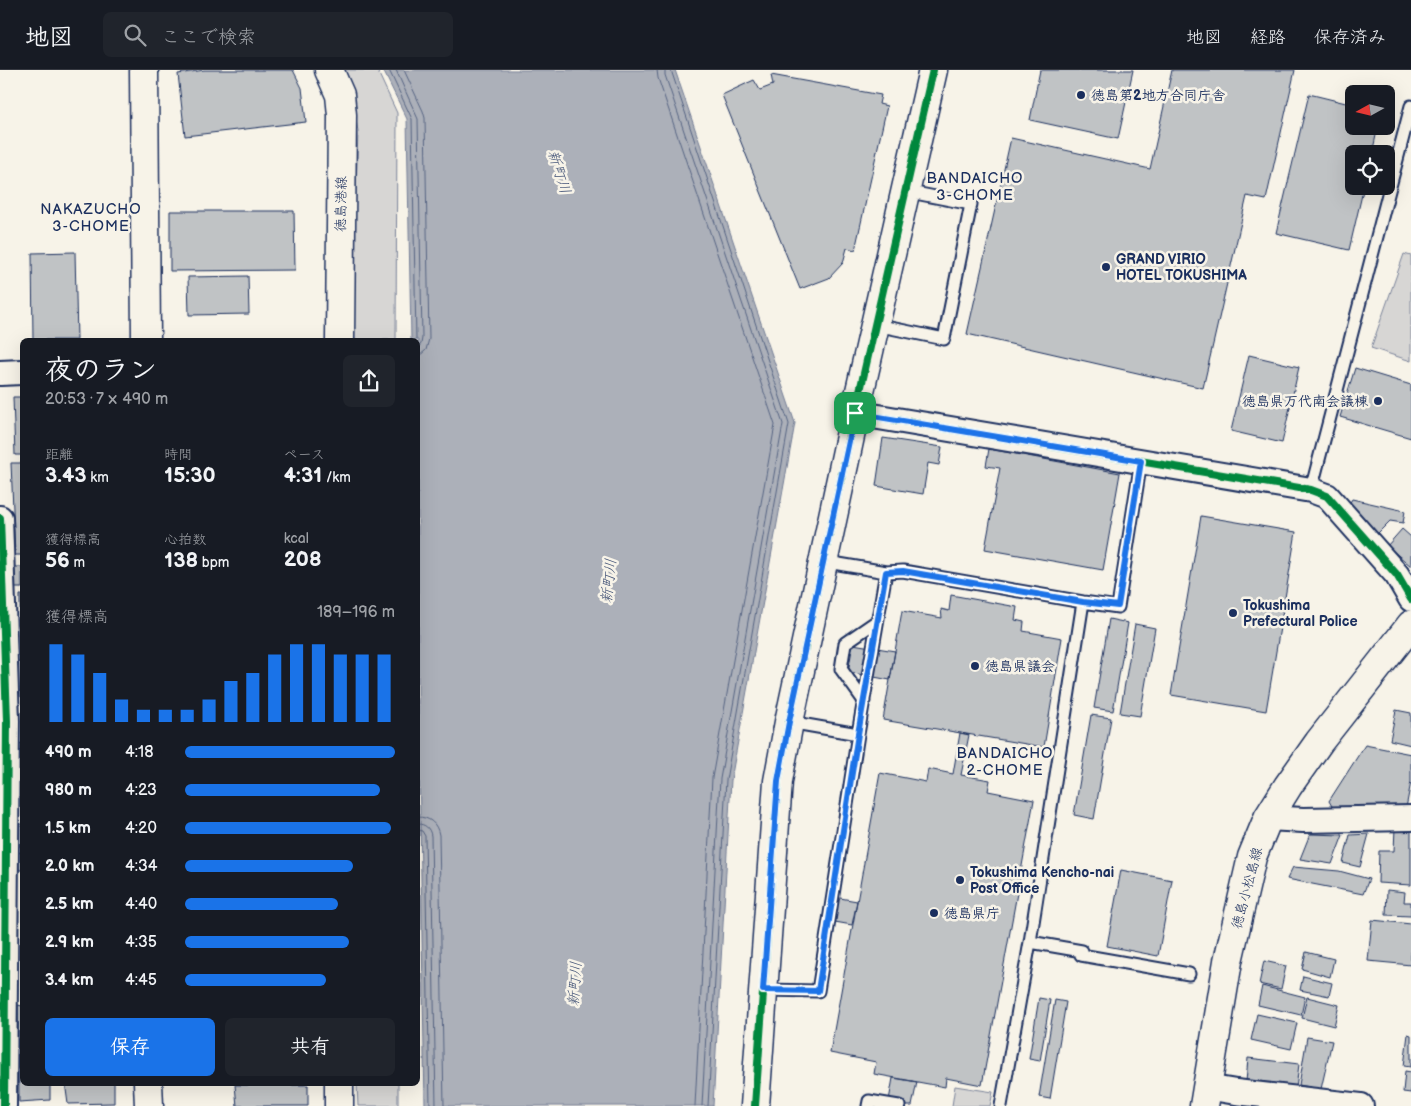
<!DOCTYPE html>
<html lang="ja">
<head>
<meta charset="utf-8">
<style>
  :root { --surface:#171b24; --page:#20242c; --text:#f1f3f6; --muted:#9ea1a6; --line:#363941; --accent:#1a73e8 }
  body { margin:0; font-family:"Balsamiq Sans","Klee One",sans-serif; background:var(--page); color:var(--text); height:100vh; display:flex; flex-direction:column; font-size:19px; white-space:nowrap }
  * { box-sizing:border-box; margin:0 }
  p { font-size:16px; color:var(--muted) }
  .icon { flex:none; width:28px; height:28px; fill:none; stroke:currentColor; stroke-width:2; stroke-linecap:round; stroke-linejoin:round }
  .map { position:relative; flex:1; overflow:hidden }
  .drawer { position:absolute; left:20px; top:268px; width:400px; height:748px; display:flex; flex-direction:column; background:var(--surface); border-radius:8px; box-shadow:0 5px 20px #0002 }
  .drawer>* { flex:none }
  .needle { width:32px; rotate:262deg }
  .buttons { position:absolute; left:1345px; top:15px; display:grid; gap:10px }
  .buttons a { display:grid; place-items:center; width:50px; height:50px; border-radius:8px; background:var(--surface); box-shadow:0 5px 20px #0002; font-size:25px }
  .pin { position:absolute; display:grid; place-items:center; width:42px; height:42px; color:#fff; margin:-21px; border-radius:10px; box-shadow:0 2px 8px #0006 }
  .round { display:grid; place-items:center; flex:none; width:52px; height:52px; border-radius:8px; background:var(--page) }
  .summary { display:flex; align-items:center; justify-content:space-between; height:85px; padding:0 25px }
  h1 { font-size:28px; font-weight:600; line-height:38px }
  .figures { display:grid; grid-template-columns:repeat(3,1fr); gap:8px; height:85px; padding:5px 25px }
  .figures div { display:grid; align-content:center }
  .figures b { font-size:21px; font-weight:600 }
  .figures small { font-size:14px; font-weight:400 }
  .figures p { font-size:14px }
  .chart { height:140px; padding:10px 25px }
  .chart p { display:flex; justify-content:space-between }
  .chart svg { width:100%; height:90px; margin-top:5px; stroke:var(--accent); stroke-width:6 }
  .primary-button { display:flex; gap:10px; margin-top:auto; padding:10px 25px }
  .primary-button a { flex:1; height:58px; border-radius:8px; background:var(--accent); color:#fff; font-size:20px; font-weight:600; line-height:58px; text-align:center }
  .primary-button a+a { background:var(--page); color:var(--text) }
  ul { padding:0 25px; list-style:none; font-size:16px }
  li { display:grid; grid-template-columns:80px 60px 1fr; align-items:center; height:38px }
  li i { height:12px; border-radius:6px; background:var(--accent) }
  header { display:flex; align-items:center; gap:30px; box-sizing:border-box; height:70px; padding:0 25px; background:var(--surface); border-bottom:1px solid var(--line) }
  header strong { font-size:24px }
  nav { display:flex; gap:28px; margin-inline-start:auto; font-size:18px }
  .search { width:350px; height:45px; background:var(--page); display:flex; align-items:center; gap:12px; box-sizing:border-box; padding:0 18px; border-radius:8px; color:var(--muted); font-size:19px }
  .map>svg:first-child { display:block }
  .green { fill:#d7d6d4; stroke:#798299 }
  .water { fill:#acb0b9; stroke:#727c95 }
  .lines { fill:none; stroke-linecap:round; stroke-linejoin:round }
  .shore { stroke:#556382; stroke-width:1 }
  .building { fill:#c0c3c5; stroke:#1b2f5e }
  .service-casing { stroke:#1b2f5e; stroke-width:15 }
  .minor-casing { stroke:#1b2f5e; stroke-width:28 }
  .tertiary-casing { stroke:#1b2f5e; stroke-width:31 }
  .secondary-casing { stroke:#1b2f5e; stroke-width:31 }
  .service { stroke:#f7f3e8; stroke-width:11 }
  .minor { stroke:#f7f3e8; stroke-width:24 }
  .tertiary { stroke:#f7f3e8; stroke-width:28 }
  .secondary { stroke:#f7f3e8; stroke-width:28 }
  .cycleway-casing { stroke:#f7f3e8; stroke-width:11 }
  .cycleway { stroke:#00873e; stroke-width:8 }
  .route-casing { stroke:#fff; stroke-width:10 }
  .route { stroke:#1a73e8; stroke-width:6 }
  .poi-dot { fill:#1b2f5e; stroke:#f7f3e8; stroke-width:2 }
  .labels { text-anchor:middle; dominant-baseline:central; stroke-width:5; stroke-linejoin:round; paint-order:stroke }
  .poi-label { font-size:14px; font-weight:bold; fill:#1b2f5e; stroke:#f7f3e8; text-anchor:start }
  .street-label { font-size:14px; fill:#1b2f5e; stroke:#f7f3e8 }
  .water-label { font-size:15px; font-style:italic; fill:#465679; stroke:#f7f3e8 }
  .neighbourhood-label { font-size:15px; letter-spacing:1px; fill:#1b2f5e; stroke:#f7f3e8 }
</style>
</head>
<body>
<header>
<strong>地図</strong>
<div class="search"><svg class="icon" aria-label="search" viewBox="0 0 24 24"><circle cx="10" cy="10" r="6"/><path d="M15 15l6 6"/></svg>ここで検索</div>
<nav><a>地図</a><a>経路</a><a>保存済み</a></nav>
</header>
<div class="map">
<svg width="1411" height="1036" viewBox="0 0 1411 1036">
  <rect width="100%" height="100%" fill="#f7f3e8"/>
  <filter id="ink" filterUnits="userSpaceOnUse"><feTurbulence type="fractalNoise" baseFrequency=".02" numOctaves="2"/><feDisplacementMap in="SourceGraphic" scale="10" xChannelSelector="R" yChannelSelector="G"/><feConvolveMatrix kernelMatrix="1 2 1 2 8 2 1 2 1" color-interpolation-filters="sRGB"/></filter>
  <g filter="url(#ink)">
    <path class="green" d="M343,0h34l20,43 -1,227h-45l7,-209 -9,-51z
      M1404,184l7,2v105l-40,-13z
      M357,1013h41v23h-40z
      M955,1016l38,6 -3,14h-38z"/>
    <path class="water" d="M383,0h292l120,353 -64,357 -18,326h-288l-7,-403v-363h-7l-4,-221z"/>
    <g class="lines">
      <path class="shore" d="M389,0l23,49 4,221
        M396,0l22,49 4,219 -1,6 -3,4
        M404,0l19,41 2,7 4,221 -3,11 -8,7
        M657,0l1,8 117,347 -63,353 -17,328
        M665,0v5l118,349 -63,355 -18,327
        M671,0l118,354 -63,356 -18,326
        M418,747c11,0 19,6 21,18l5,271
        M418,754c7,0 12,4 13,12l5,270
        M418,760l4,1 3,5 5,270"/>
    </g>
    <path class="building" d="M204,0h89l9,18 4,34 -121,14 -7,-62z
      M1040,0h93l-15,69 -88,-19z
      M1172,0h123l-29,130 -19,-4 -44,192 -236,-54 44,-196 139,31z
      M771,5l110,20 -2,9 8,2 -32,144 -8,-2 -4,15 -14,15 -29,11 -78,-194 32,-15 6,10 13,-5z
      M1309,24l45,11v21h24l-6,28h-18v32h10l-15,64 -73,-17z
      M170,141h124l1,59 -125,1z
      M75,182l2,88h-44l-1,-87z
      M248,206l1,38 -60,1 -1,-38z
      M1249,285l50,12 -17,76 -51,-12z
      M1355,298l56,17v53l-71,-21z
      M13,327h9v58h-7z
      M883,368l59,9 -3,18 -11,-2 -5,31 -47,-8z
      M989,379l131,24 -17,97 -118,-21 15,-81 -14,-2z
      M11,393h11v92h-7z
      M1352,429l53,12 -2,12 -13,-2 -16,16 -28,-28z
      M1201,446l95,16 -30,179 -95,-16z
      M1402,459l9,8v29l-24,-20z
      M13,497h9v21h-7z
      M20,525h2v20h-2z
      M951,525l66,12 -2,13 9,2 -1,9 39,7 -18,109 -161,-27 19,-109 40,7 -1,-9 8,2z
      M1109,549l19,4 -15,88 -19,-3z
      M1135,554l20,4 -15,88 -20,-3z
      M853,574l42,7 -5,29 -42,-8z
      M22,584v43h-1l-1,-42z
      M1396,640l15,3v32l-21,-5z
      M1091,645l20,3 -17,101 -20,-4z
      M960,663l9,2 -8,40 29,5 -2,11 46,9 -52,285 -36,-7 -1,9 -71,-13 2,-12 -46,-9 50,-280 46,9 2,-13 25,5z
      M22,673v27l-5,1 2,-27z
      M1365,675l46,9v28l-6,31 -46,-7 -2,10 -20,-1 -8,-14z
      M17,754h5v22h-4z
      M1395,758l16,1v56l-33,-2 1,-32h15z
      M1310,764l33,1 -11,29 -32,-5z
      M1369,764l-9,33 -17,-4 7,-28z
      M22,782v18h-3l-2,-17z
      M1293,797l46,4 30,8 -6,15 -76,-15z
      M1121,800l51,10 -14,76 -51,-10z
      M1387,820l18,2 -1,10h7v14l-25,-1z
      M840,828l17,3 -5,24 -17,-3 -1,-8 2,-11z
      M1372,850l39,4v41l-43,-4z
      M1306,882l28,7 -4,18 -28,-8z
      M1264,891l22,5 -5,23 -22,-5z
      M1303,906l29,7 -3,13 -29,-6z
      M1262,916l43,11 -4,18 -43,-10z
      M1307,927l32,8 -5,21 -32,-8z
      M1039,928l11,2 -10,61 -11,-2z
      M1055,930l11,2 -16,97 -11,-2z
      M18,935l4,1v76h28v18l-31,2z
      M1257,944l40,9 -6,26 -40,-9z
      M1408,964l3,1v32l-7,-1z
      M1307,967l25,4 -11,48 -22,-4z
      M1248,988l51,6 -3,24 -50,-6z
      M1405,1001l6,1v21l-8,-1z
      M893,1008l24,4 -5,24h-24z
      M65,1012h49v21l-46,1z
      M235,1015h73v21h-71z"/>
    <g class="lines">
      <defs>
        <path id="service" d="M876,255l68,14 27,-135 -66,-13
          M1311,420l100,-384
          M833,493l53,9 17,-1 180,31 35,5 23,-146
          M864,631l-23,-32 4,-26 32,-22
          M789,652l69,12
          M1030,872l52,9 -1,4 108,19
          M764,920l54,1 40,-257 28,-162
          M868,1036l1,-5 30,5
          M1001,1036l29,-164 53,-340"/>
        <path id="minor" d="M0,303l22,-1
          M855,343l456,77 16,6 70,79 14,24
          M0,448l7,203 -3,385
          M1268,748l35,2 108,-2
          M1206,1017l30,5 125,14"/>
        <path id="tertiary" d="M144,0l2,270
          M148,1012l1,24
          M755,1036l23,-325 11,-59 66,-309 78,-343"/>
        <path id="secondary" d="M329,0l11,25 2,20 -2,225
          M339,1012v24
          M1204,1036l24,-145 24,-104 16,-39 20,-32 31,-44 92,-117"/>
      </defs>
      <use href="#service" class="service-casing"/>
      <use href="#minor" class="minor-casing"/>
      <use href="#tertiary" class="tertiary-casing"/>
      <use href="#secondary" class="secondary-casing"/>
      <use href="#service" class="service"/>
      <use href="#minor" class="minor"/>
      <use href="#tertiary" class="tertiary"/>
      <use href="#secondary" class="secondary"/>
      <defs>
        <path id="cycleway" d="M855,343l456,77 16,6 70,79 14,24
          M0,448l7,203 -3,385
          M755,1036l23,-325 11,-59 66,-309 78,-343"/>
      </defs>
      <use href="#cycleway" class="cycleway-casing"/>
      <use href="#cycleway" class="cycleway"/>
    </g>
  </g>
  <g class="lines" filter="url(#ink)">
    <defs>
      <path id="route" d="M855,343l286,48 -23,145 -35,-4 -180,-31 -17,1 -28,162 -40,257 -55,-1 15,-209 11,-59z"/>
    </defs>
    <use href="#route" class="route-casing"/>
    <use href="#route" class="route"/>
  </g>
  <g class="poi-dot">
    <circle cx="1081" cy="25" r="5"/>
    <circle cx="1106" cy="197" r="5"/>
    <circle cx="1378" cy="331" r="5"/>
    <circle cx="1233" cy="543" r="5"/>
    <circle cx="975" cy="596" r="5"/>
    <circle cx="960" cy="810" r="5"/>
    <circle cx="934" cy="843" r="5"/>
  </g>
  <g class="labels">
    <g class="poi-label">
      <text x="1091" y="25">徳島第2地方合同庁舎</text>
      <text x="1116" y="189">GRAND VIRIO<tspan x="1116" dy="16">HOTEL TOKUSHIMA</tspan></text>
      <text x="1368" y="331" text-anchor="end">徳島県万代南会議棟</text>
      <text x="1243" y="535">Tokushima<tspan x="1243" dy="16">Prefectural Police</tspan></text>
      <text x="985" y="596">徳島県議会</text>
      <text x="970" y="802">Tokushima Kencho-nai<tspan x="970" dy="16">Post Office</tspan></text>
      <text x="944" y="843">徳島県庁</text>
    </g>
    <g class="street-label">
      <text transform="translate(341 134) rotate(-89)">徳島港線</text>
      <text transform="translate(1247 818) rotate(-75)">徳島小松島線</text>
    </g>
    <g class="water-label">
      <text transform="translate(559 102) rotate(73)">新町川</text>
      <text transform="translate(609 511) rotate(-84)">新町川</text>
      <text transform="translate(575 914) rotate(-86)">新町川</text>
    </g>
    <g class="neighbourhood-label">
      <text x="975" y="108">BANDAICHO<tspan x="975" dy="17">3-CHOME</tspan></text>
      <text x="91" y="139">NAKAZUCHO<tspan x="91" dy="17">3-CHOME</tspan></text>
      <text x="1005" y="683">BANDAICHO<tspan x="1005" dy="17">2-CHOME</tspan></text>
    </g>
  </g>
</svg>
<div class="buttons">
<a><svg class="needle" viewBox="-14 -14 28 28"><path d="M0-13l5 13h-10z" fill="#e53935"/><path d="M0 13l5-13h-10z" fill="#9ea1a6"/></svg></a>
<a><svg class="icon" aria-label="locate" viewBox="0 0 24 24"><circle cx="12" cy="12" r="6"/><path d="M12 2v4M12 18v4M2 12h4M18 12h4"/></svg></a>
</div>
<div class="pin" style="left:855px;top:343px;background:#1e9e55"><svg class="icon" aria-label="arrive" viewBox="0 0 24 24"><path d="M6 21V4h12l-3 4 3 4H6"/></svg></div>
<section class="drawer">
<div class="summary"><div><h1>夜のラン</h1><p>20:53 · 7 × 490 m</p></div><a class="round"><svg class="icon" aria-label="share" viewBox="0 0 24 24"><path d="M12 15V3M7 8l5-5 5 5M5 13v7h14v-7"/></svg></a></div>
<div class="figures">
<div><p>距離</p><b>3.43<small> km</small></b></div>
<div><p>時間</p><b>15:30</b></div>
<div><p>ペース</p><b>4:31<small> /km</small></b></div>
</div>
<div class="figures">
<div><p>獲得標高</p><b>56<small> m</small></b></div>
<div><p>心拍数</p><b>138<small> bpm</small></b></div>
<div><p>kcal</p><b>208</b></div>
</div>
<div class="chart"><p><span>獲得標高</span>189–196 m</p>
<svg viewBox="0 0 160 44" preserveAspectRatio="none"><path d="M5 44V6M15 44V11M25 44V20M35 44V33M45 44V38M55 44V38M65 44V38M75 44V33M85 44V24M95 44V20M105 44V11M115 44V6M125 44V6M135 44V11M145 44V11M155 44V11"/></svg>
</div>
<ul>
<li><b>490 m</b>4:18<i style="width:100%"></i></li>
<li><b>980 m</b>4:23<i style="width:93%"></i></li>
<li><b>1.5 km</b>4:20<i style="width:98%"></i></li>
<li><b>2.0 km</b>4:34<i style="width:80%"></i></li>
<li><b>2.5 km</b>4:40<i style="width:73%"></i></li>
<li><b>2.9 km</b>4:35<i style="width:78%"></i></li>
<li><b>3.4 km</b>4:45<i style="width:67%"></i></li>
</ul>
<div class="primary-button"><a>保存</a><a>共有</a></div>
</section>
</div>
</body>
</html>
